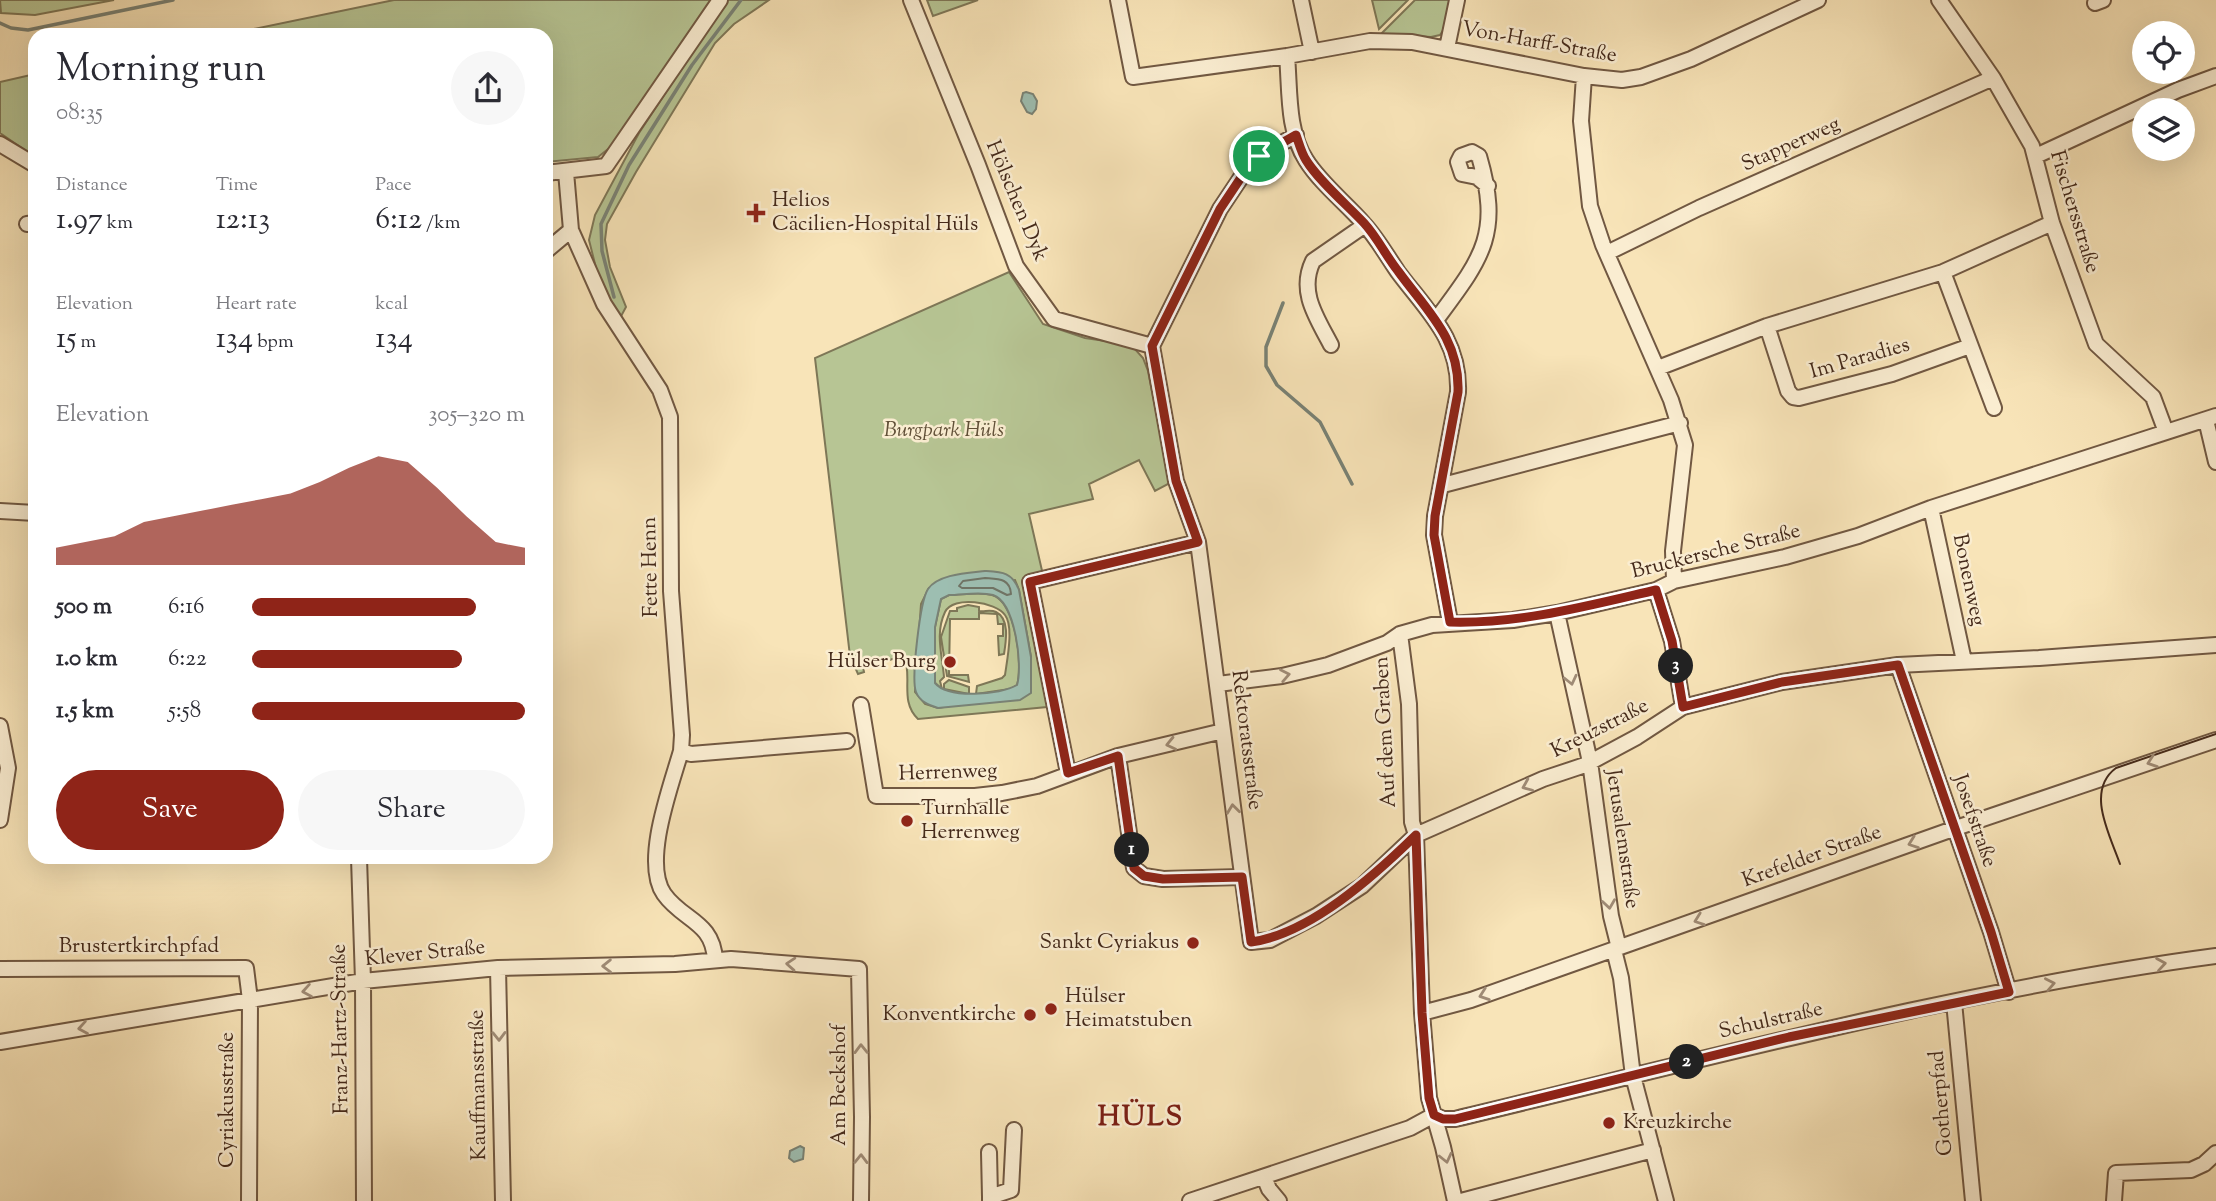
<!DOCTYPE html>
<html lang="en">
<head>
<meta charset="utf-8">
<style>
  :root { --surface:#fff; --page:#f7f7f7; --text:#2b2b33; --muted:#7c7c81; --accent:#8f2418 }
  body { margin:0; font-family:"Sorts Mill Goudy",serif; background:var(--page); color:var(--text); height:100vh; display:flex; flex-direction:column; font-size:26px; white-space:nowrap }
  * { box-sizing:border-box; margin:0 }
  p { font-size:23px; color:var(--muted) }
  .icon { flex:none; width:38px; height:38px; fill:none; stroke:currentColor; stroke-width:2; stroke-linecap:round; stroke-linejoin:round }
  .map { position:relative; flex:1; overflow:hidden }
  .details { position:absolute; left:28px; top:28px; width:525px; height:836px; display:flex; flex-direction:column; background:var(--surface); border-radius:21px; box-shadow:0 7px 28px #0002 }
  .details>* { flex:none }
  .fabs { position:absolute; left:2132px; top:21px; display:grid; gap:14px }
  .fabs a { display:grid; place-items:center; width:63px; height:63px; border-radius:50%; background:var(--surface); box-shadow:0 7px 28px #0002; font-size:35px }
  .pin { position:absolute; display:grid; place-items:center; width:60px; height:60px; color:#fff; margin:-30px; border:4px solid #fff; border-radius:50%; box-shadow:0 2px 7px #0007 }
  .km { position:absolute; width:35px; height:35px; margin:-18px; border-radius:50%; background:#222; color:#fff; font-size:19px; line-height:35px; text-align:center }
  .round { display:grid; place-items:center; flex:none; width:74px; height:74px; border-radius:37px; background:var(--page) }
  .head { display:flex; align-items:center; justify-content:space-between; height:119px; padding:0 28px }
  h1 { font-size:38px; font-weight:600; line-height:52px }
  .stats { display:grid; grid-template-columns:repeat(3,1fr); gap:10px; height:119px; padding:7px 28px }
  .stats div { display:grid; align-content:center }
  .stats b { font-size:30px; font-weight:600 }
  .stats small { font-size:19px; font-weight:400 }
  .stats p { font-size:19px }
  .chart { height:196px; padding:14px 28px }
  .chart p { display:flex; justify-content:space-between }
  .chart svg { width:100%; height:126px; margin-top:7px; fill:var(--accent); opacity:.7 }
  .cta { display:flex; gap:14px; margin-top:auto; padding:14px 28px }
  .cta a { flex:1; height:80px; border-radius:42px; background:var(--accent); color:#fff; font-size:28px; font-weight:600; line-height:80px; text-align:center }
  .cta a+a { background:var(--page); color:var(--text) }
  ul { padding:0 28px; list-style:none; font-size:23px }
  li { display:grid; grid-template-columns:112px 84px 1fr; align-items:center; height:52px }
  li i { height:18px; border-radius:9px; background:var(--accent) }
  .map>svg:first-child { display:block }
  .green { fill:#b7c594; stroke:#7e7757; stroke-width:2; fill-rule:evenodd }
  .water { fill:#9dbeb1; stroke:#798275; stroke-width:2; fill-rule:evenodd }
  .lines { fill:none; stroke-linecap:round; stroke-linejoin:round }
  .shore { stroke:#707466; stroke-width:2 }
  .stream { stroke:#798275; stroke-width:3.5 }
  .minor-casing { stroke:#715842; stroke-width:18 }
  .minor { stroke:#faedd1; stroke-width:14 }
  .tram { stroke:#44291a; stroke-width:2 }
  .oneway { stroke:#9f8b76 }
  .route-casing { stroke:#fff; stroke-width:14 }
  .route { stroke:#8f2418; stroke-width:9 }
  .poi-dot { fill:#8f2418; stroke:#faedd1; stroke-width:2.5 }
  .labels { text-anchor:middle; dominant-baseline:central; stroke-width:5; stroke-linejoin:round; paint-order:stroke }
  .street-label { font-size:21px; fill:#44291a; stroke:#faedd1 }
  .poi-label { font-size:21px; fill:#44291a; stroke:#faedd1; text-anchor:start }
  .park-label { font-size:21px; font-style:italic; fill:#615038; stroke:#faedd1 }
  .district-label { font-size:28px; font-weight:bold; letter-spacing:2px; fill:#7a1f14; stroke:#faedd1 }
</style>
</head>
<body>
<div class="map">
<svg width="2216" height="1201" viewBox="0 0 2216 1201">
  <rect width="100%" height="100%" fill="#f8e4b8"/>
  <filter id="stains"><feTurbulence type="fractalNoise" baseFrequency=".00286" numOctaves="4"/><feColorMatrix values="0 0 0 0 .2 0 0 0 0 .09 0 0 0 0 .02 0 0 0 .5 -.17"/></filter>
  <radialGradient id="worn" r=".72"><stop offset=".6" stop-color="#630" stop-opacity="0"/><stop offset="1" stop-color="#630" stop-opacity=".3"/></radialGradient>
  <path class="green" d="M0,0h114l-79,15 -34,-2z
    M394,0h318l-100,146 -14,11 -52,5v-127h-321z
    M727,0h42l-35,24 -19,19 -79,129 -29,52 -2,16 5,27 16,40 -7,13 -22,-48 -8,-32 6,-25 44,-82z
    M927,0h51l-45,16z
    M1372,0h36l-29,29z
    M1415,0h36l-7,29 -4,6 -9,2 -50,-3z
    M35,74v83l-35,-24v-51z
    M1009,272l34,52 42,14 34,5 15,5 9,10 5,13 22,112 -15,8 -16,-31 -50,24 4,15 -64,15 14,61 -20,5 26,123 -2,4 -129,12c-19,-18 -5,-43 -14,-63l-41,11 1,5 -6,2 -8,-18 -35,-298zM1015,580l4,10 12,67 -1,36 -92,15 -13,-4 -10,-12 6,-88 8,-16z
    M949,595c12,0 31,-4 43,0 24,7 31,70 25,90l-7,4 -34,5 1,-8 25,-8 3,-3c2,-15 9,-48 0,-60 -9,-13 -52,-20 -60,-3 -10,21 -3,42 -1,65l-4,4 2,8 -8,-7 1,-55 6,-28z
    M968,605l11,2v4c6,1 11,-2 17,1 14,7 10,29 8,42l-5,1 -1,-19h5v-12h-5l-1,-10 -18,-1v6h-29l-1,56h19l1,7 -22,-6 -6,-39 9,-26h7v-3z
    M949,680l20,7v7l-25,-5v-5z"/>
  <path class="water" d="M1026,92l7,2 4,7 -1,8 -4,5 -5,-2 -6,-11 2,-8z
    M985,571c17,1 27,1 34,19l12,67v36l-11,7 -82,8c-9,-3 -18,-6 -22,-16 -5,-13 4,-91 12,-103 10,-15 40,-16 57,-18zM949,595c13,0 31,-4 44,0 22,7 30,70 24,90 -17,10 -69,14 -82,-2v-56l6,-28z
    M800,1146l4,2 -1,11 -9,3 -5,-4 1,-7z"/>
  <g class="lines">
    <path class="shore" d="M985,578c13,1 25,0 26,16l-4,1 -14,-7h-31l-3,-2 4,-5z"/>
    <path class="stream" d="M0,23l11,5 17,2 145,-30
      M614,297l-12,-46 -1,-27 28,-59 63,-100 49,-65
      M1283,303l-17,44v19l11,19 43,37 32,62"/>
    <defs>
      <path id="minor" d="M911,0l67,165 38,101 38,53 98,27
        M1118,0l15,77 154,-21 83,-15 42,1 172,34 38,4 19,-3 50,-18 127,-59
        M1301,0l11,52
        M1939,0l54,78 39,68 20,77 44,121 57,53 13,35
        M2095,3l8,-3
        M1447,48l10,-48
        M1287,56c3,34 0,75 19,104 15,24 40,43 58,64 13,14 23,32 34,48 29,39 62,67 60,120l-23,124 -1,19 16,87
        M1584,76l-3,45 9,85 13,39 68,155 14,45 -12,106 1,30
        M1296,135l-37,21 -19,23 -20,30 -68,137 24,135 22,61 53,400 19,-2 46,-24 46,-30 54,-51 127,-56 42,-14 52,-28 46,-30 99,-25 116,-17 141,-7 177,-13
        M0,144l35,21
        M2036,156l142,-66 38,-14
        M566,172l5,58 33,74 56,86 10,27 1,174 11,144 -1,16c-10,35 -39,111 -17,143 19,27 49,27 51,66
        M546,173l60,-7 114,-166
        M27,224l8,-1
        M546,251l25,-21
        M1607,253l92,-45 294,-130
        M1943,272l51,136
        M1436,320c46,-62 66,-85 43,-164l-7,-4 -11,4 -3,6 4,12 15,3 11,9
        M1767,326l21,65 5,6 6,1 93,-24 78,-28
        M1331,345c-14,-27 -33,-53 -18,-84l52,-36
        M1658,368l109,-42 176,-54 109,-49
        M2206,420l10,42
        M1443,485l237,-62
        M1931,508l33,153
        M0,511l35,2
        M1656,590l16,51 11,66
        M1557,613l33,149 21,154 8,32
        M1400,634l9,70 3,118 4,13 6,178 7,85 14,49 12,54
        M1898,665l93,267 18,60
        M1218,684l64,-8 46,-11 59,-22 13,-9 32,-9 81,-5 44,-7 99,-23 18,-9 111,-24 73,-21 73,-28 285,-92
        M861,705l15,91h99l27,-3 35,-7 81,-30 105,-25
        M0,726l8,42 -8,52
        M681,751l10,3 156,-13
        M1118,756l16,112 10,8 19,3 79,-2
        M1068,773l-38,-191 168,-40
        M359,858l4,123 1,220
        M1614,950l7,28 12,98 33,125
        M498,968l5,233
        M0,969l246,-1 4,32 -1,201
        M1954,1002l19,199
        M1422,1013l49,-13 482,-171 263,-89
        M0,1042l363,-61 135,-13 177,-4 56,-5 128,10 3,148 -1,84
        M1434,1115l9,4h12c252,-60 504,-129 761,-163
        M989,1152l1,45
        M1264,1177l5,12 10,12
        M990,1201v-4l21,-7 3,-60
        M1190,1201l220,-73 24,-13
        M1461,1201l192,-51
        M2114,1201l2,-28 75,-3 13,-6 12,-11"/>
    </defs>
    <use href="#minor" class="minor-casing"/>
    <use href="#minor" class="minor"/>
    <path class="tram" d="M2120,864c-10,-29 -35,-73 -4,-96l100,-34"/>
  </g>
  <defs><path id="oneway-chevron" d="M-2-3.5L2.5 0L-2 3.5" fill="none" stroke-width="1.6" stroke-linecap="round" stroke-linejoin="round" transform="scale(1.75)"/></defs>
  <g class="oneway">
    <use href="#oneway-chevron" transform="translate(1285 675) rotate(-11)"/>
    <use href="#oneway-chevron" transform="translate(1571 680) rotate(77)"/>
    <use href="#oneway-chevron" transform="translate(1171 744) rotate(167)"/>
    <use href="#oneway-chevron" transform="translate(2152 762) rotate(161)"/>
    <use href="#oneway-chevron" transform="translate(1527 786) rotate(157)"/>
    <use href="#oneway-chevron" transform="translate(1233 809) rotate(-97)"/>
    <use href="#oneway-chevron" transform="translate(1913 843) rotate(160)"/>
    <use href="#oneway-chevron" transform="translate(1609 904) rotate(82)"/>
    <use href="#oneway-chevron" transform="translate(1699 920) rotate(160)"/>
    <use href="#oneway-chevron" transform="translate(791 964) rotate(-176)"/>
    <use href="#oneway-chevron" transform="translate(2161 964) rotate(-9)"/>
    <use href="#oneway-chevron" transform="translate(607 966) rotate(179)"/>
    <use href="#oneway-chevron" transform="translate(2050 984) rotate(-11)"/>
    <use href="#oneway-chevron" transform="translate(307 991) rotate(170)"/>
    <use href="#oneway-chevron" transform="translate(1484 995) rotate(161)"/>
    <use href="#oneway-chevron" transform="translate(83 1028) rotate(170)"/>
    <use href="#oneway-chevron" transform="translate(499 1036) rotate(89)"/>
    <use href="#oneway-chevron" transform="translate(861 1049) rotate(-91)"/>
    <use href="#oneway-chevron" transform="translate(1446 1158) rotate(77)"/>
    <use href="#oneway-chevron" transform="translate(861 1159) rotate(-89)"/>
  </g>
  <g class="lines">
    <defs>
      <path id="route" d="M1296,135c3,8 5,17 10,25 12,20 41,45 58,63 13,14 22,33 34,48 29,40 62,68 60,121l-23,124 -1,19 16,87c70,2 137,-16 206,-32l16,51 11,66 99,-25 116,-17 93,267 18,60 -220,45 -334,82h-12l-9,-4 -5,-17 -7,-85 -6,-178c-42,41 -106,99 -165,107l-9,-65 -79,2 -19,-3 -10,-8 -16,-112 -50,17 -38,-191 168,-40 -22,-61 -24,-135 68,-137 20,-30 19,-23z"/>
    </defs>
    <use href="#route" class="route-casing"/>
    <use href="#route" class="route"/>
  </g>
  <g class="poi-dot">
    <path d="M752.5 202.5h7v7h7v7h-7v7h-7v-7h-7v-7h7z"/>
    <circle cx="950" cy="662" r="7"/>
    <circle cx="907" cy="821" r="7"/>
    <circle cx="1193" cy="943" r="7"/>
    <circle cx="1051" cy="1009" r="7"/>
    <circle cx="1030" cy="1015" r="7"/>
    <circle cx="1609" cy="1123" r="7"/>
  </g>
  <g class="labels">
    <g class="street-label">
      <text transform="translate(1539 43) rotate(10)">Von-Harff-Straße</text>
      <text transform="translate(1791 145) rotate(-24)">Stapperweg</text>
      <text transform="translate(1016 201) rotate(67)">Hölschen Dyk</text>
      <text transform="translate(2074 212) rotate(73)">Fischersstraße</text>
      <text transform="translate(1860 359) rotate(-16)">Im Paradies</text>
      <text transform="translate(1716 552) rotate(-14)">Bruckersche Straße</text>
      <text transform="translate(651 567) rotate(-91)">Fette Henn</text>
      <text transform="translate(1968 580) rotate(78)">Bonenweg</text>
      <text transform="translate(1600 729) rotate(-27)">Kreuzstraße</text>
      <text transform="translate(1386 732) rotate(-93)">Auf dem Graben</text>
      <text transform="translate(1246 740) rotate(83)">Rektoratsstraße</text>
      <text transform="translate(948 773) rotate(-2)">Herrenweg</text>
      <text transform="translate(1974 821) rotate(71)">Josefstraße</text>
      <text transform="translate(1622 839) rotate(82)">Jerusalemstraße</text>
      <text transform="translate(1812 857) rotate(-20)">Krefelder Straße</text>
      <text x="139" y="947">Brustertkirchpfad</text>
      <text transform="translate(425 954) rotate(-6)">Klever Straße</text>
      <text transform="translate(1771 1021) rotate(-13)">Schulstraße</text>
      <text transform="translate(341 1029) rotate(-91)">Franz-Hartz-Straße</text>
      <text transform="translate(479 1085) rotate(-91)">Kauffmansstraße</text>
      <text transform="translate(840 1085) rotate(-90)">Am Beckshof</text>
      <text transform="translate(228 1100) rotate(-90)">Cyriakusstraße</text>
      <text transform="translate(1942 1103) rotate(-95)">Gotherpfad</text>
    </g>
    <g class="poi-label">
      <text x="772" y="201">Helios<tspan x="772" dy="24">Cäcilien-Hospital Hüls</tspan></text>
      <text x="936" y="662" text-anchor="end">Hülser Burg</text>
      <text x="921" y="809">Turnhalle<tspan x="921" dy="24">Herrenweg</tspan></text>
      <text x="1179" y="943" text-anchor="end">Sankt Cyriakus</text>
      <text x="1065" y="997">Hülser<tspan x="1065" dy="24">Heimatstuben</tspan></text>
      <text x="1016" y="1015" text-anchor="end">Konventkirche</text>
      <text x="1623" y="1123">Kreuzkirche</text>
    </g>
    <g class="park-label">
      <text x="944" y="431">Burgpark Hüls</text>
    </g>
    <g class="district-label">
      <text x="1141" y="1118">HÜLS</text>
    </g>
  </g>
  <rect width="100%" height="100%" filter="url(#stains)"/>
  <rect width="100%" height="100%" fill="url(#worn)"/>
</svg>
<div class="fabs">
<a><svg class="icon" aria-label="locate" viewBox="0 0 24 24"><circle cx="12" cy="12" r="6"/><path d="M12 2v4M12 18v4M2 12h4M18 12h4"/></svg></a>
<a><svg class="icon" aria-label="layers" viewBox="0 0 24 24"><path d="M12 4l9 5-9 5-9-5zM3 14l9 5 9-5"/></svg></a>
</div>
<div class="pin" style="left:1259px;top:156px;background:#1e9e55"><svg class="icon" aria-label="arrive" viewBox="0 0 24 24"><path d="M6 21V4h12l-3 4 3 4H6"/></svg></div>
<b class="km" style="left:1132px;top:850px">1</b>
<b class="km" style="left:1687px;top:1062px">2</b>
<b class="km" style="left:1676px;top:666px">3</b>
<section class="details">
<div class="head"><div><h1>Morning run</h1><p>08:35</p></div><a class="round"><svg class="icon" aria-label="share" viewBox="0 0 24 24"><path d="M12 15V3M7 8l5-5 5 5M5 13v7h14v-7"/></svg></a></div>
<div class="stats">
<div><p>Distance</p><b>1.97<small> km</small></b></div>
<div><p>Time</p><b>12:13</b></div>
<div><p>Pace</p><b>6:12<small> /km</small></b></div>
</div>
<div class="stats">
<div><p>Elevation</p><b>15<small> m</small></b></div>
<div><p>Heart rate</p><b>134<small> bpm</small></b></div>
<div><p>kcal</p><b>134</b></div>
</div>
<div class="chart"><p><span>Elevation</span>305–320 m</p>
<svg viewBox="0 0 160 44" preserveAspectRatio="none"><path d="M0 44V38L10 36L20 34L30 29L40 27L50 25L60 23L70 21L80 19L90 15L100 10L110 6L120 8L130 17L140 27L150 36L160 38V44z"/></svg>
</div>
<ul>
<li><b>500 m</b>6:16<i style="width:82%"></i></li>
<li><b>1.0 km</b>6:22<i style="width:77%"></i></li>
<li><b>1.5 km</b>5:58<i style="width:100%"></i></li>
</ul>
<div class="cta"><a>Save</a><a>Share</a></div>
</section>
</div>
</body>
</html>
